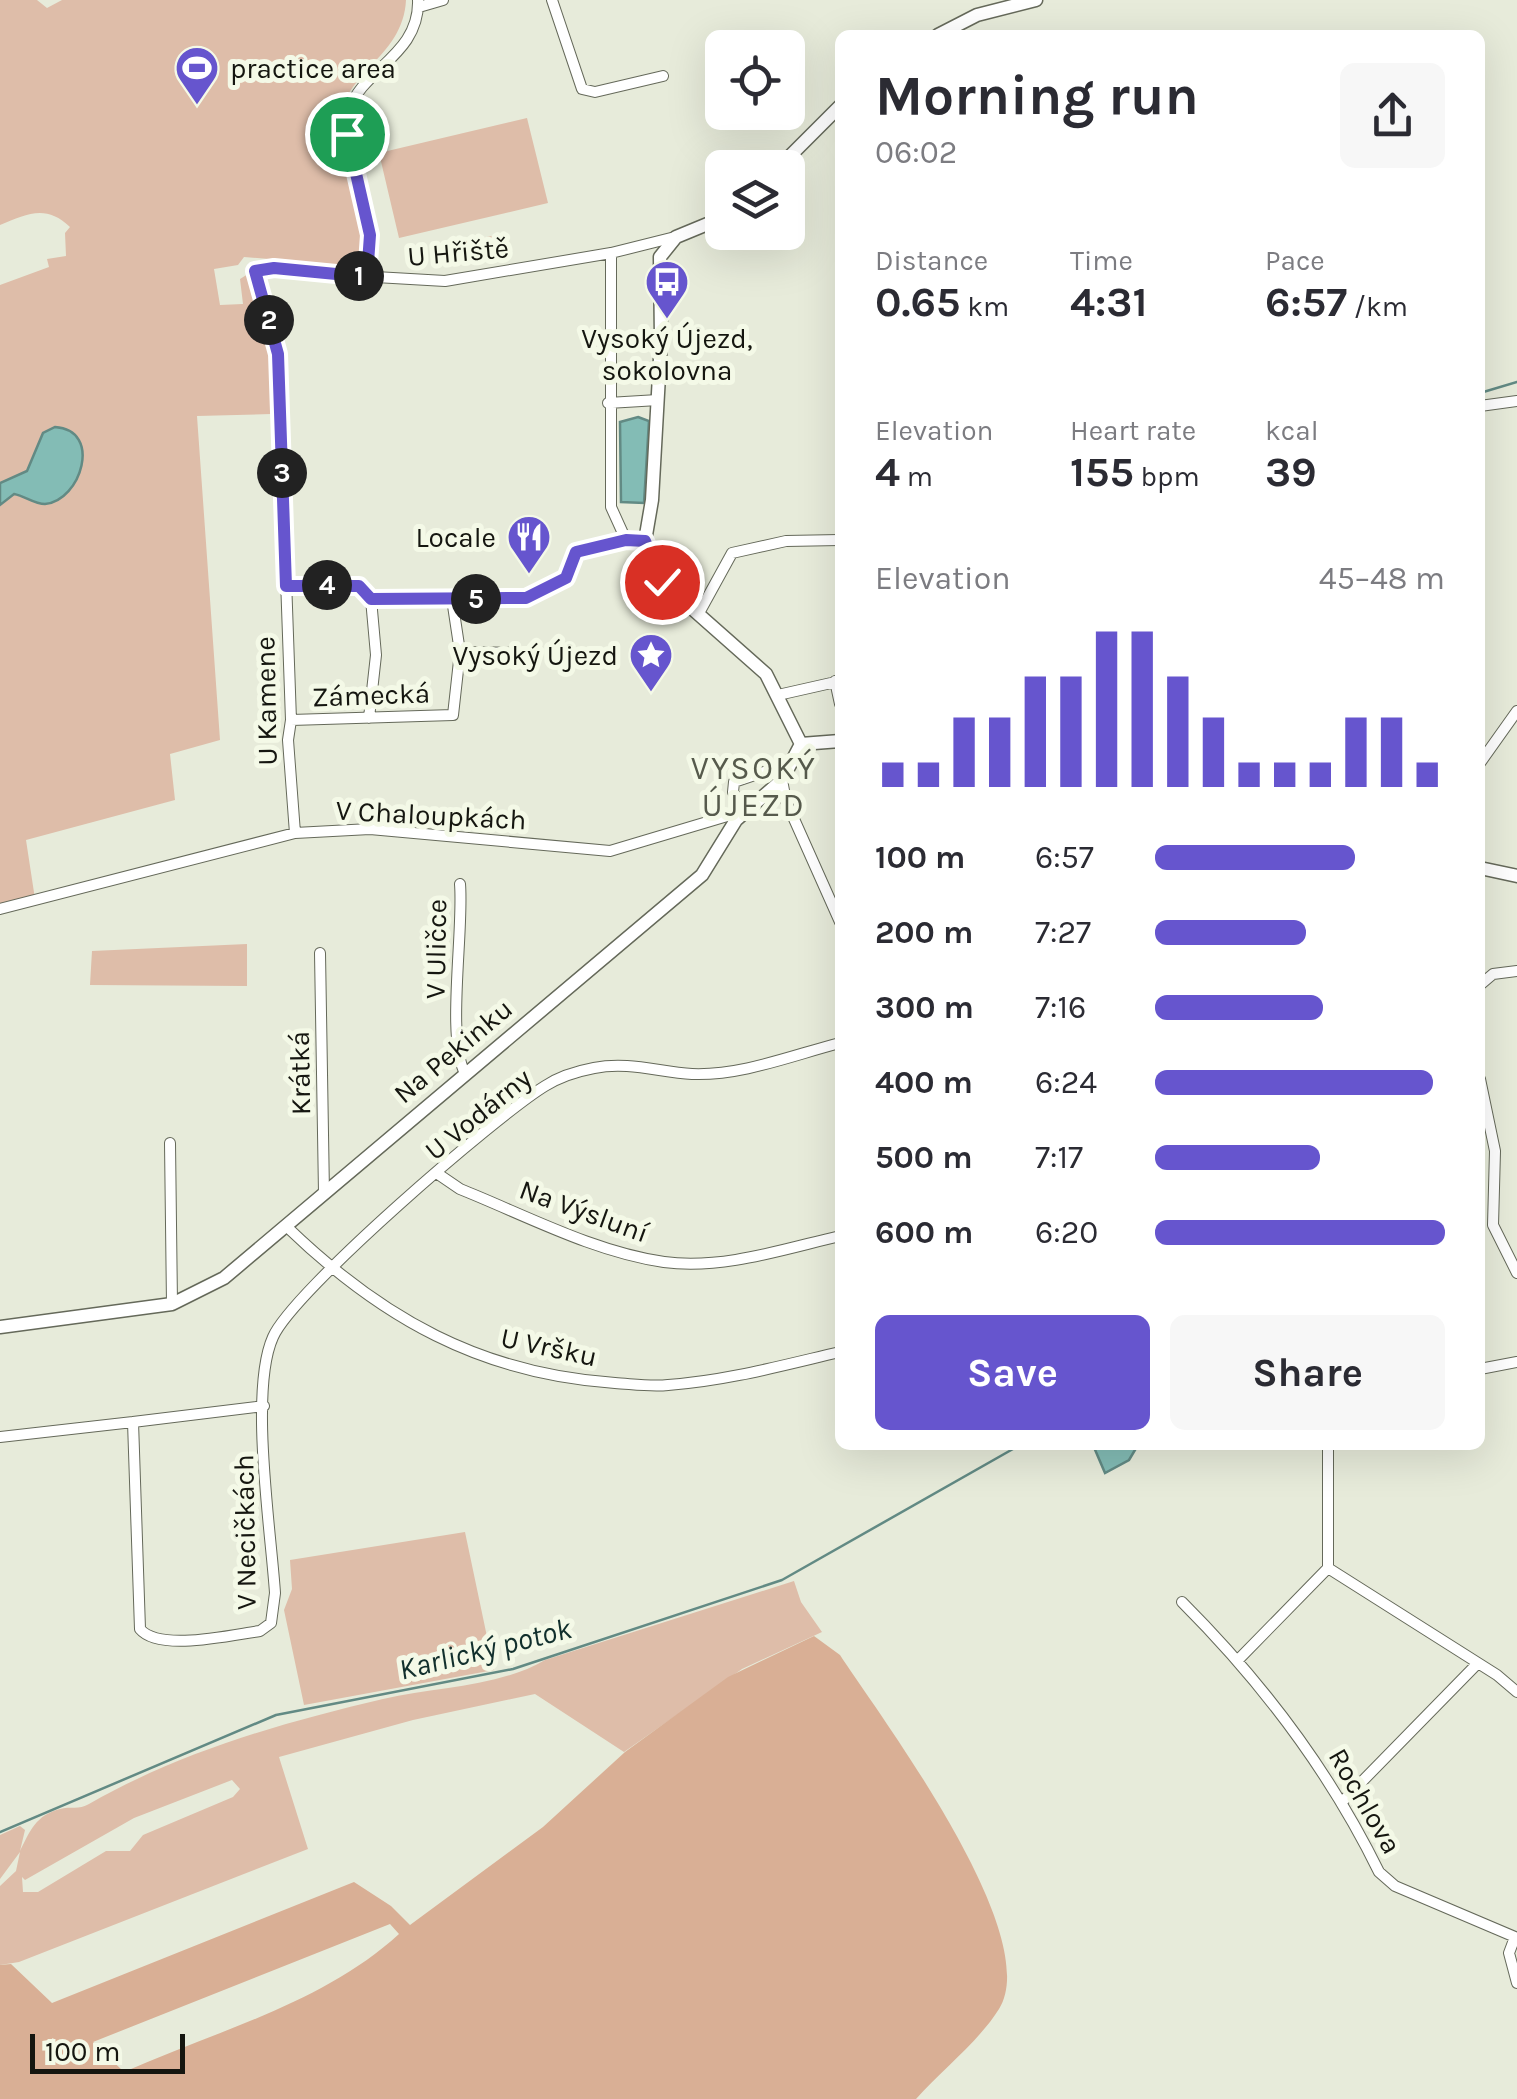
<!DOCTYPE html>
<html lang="en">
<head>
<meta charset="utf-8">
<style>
  :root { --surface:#fff; --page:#f7f7f7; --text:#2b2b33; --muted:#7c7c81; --accent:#6655ce }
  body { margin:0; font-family:Karla,sans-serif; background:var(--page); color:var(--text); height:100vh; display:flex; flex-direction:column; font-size:38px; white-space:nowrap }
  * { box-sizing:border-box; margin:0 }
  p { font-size:32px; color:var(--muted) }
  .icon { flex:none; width:55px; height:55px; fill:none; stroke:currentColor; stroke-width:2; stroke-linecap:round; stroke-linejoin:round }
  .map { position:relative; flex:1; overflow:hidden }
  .panel { position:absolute; left:835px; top:30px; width:650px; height:1420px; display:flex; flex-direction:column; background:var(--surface); border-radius:15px; box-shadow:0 10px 40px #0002 }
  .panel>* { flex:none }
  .tools { position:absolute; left:705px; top:30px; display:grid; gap:20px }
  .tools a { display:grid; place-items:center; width:100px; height:100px; border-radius:15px; background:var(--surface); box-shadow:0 10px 40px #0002; font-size:50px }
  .scale { position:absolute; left:30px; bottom:25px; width:155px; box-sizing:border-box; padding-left:10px; border:5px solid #151610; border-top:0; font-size:28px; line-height:35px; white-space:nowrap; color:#151610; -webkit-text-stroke:8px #f4f9e7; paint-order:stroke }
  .pin { position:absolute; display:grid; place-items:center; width:85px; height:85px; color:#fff; margin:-42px; border:5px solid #fff; border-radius:50%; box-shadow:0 2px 10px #0007 }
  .km { position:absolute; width:50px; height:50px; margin:-25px; border-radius:50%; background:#222; color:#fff; font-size:28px; line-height:50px; text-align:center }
  .round { display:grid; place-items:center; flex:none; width:105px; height:105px; border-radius:15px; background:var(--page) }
  .head { display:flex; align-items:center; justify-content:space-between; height:170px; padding:0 40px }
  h1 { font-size:55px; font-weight:700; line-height:75px }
  .stats { display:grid; grid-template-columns:repeat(3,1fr); gap:15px; height:170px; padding:10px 40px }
  .stats div { display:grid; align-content:center }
  .stats b { font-size:42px; font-weight:700 }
  .stats small { font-size:28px; font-weight:400 }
  .stats p { font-size:28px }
  .chart { height:280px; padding:20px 40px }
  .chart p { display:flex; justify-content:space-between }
  .chart svg { width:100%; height:180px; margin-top:10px; stroke:var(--accent); stroke-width:6 }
  .button { display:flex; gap:20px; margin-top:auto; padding:20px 40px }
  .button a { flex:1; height:115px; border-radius:15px; background:var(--accent); color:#fff; font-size:40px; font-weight:700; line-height:115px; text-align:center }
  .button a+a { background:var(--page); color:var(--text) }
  ul { padding:0 40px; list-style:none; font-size:32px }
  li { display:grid; grid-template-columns:160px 120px 1fr; align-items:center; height:75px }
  li i { height:25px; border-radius:12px; background:var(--accent) }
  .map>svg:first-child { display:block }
  .green { fill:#debda9; fill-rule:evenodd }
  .forest { fill:#d9af95; fill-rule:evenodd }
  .water { fill:#83bcb5; stroke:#628a84; stroke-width:2.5 }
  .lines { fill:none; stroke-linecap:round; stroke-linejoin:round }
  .stream { stroke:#628a84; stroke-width:2.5 }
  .minor-casing { stroke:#65695a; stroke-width:12 }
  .tertiary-casing { stroke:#65695a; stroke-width:15 }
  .minor { stroke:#fff; stroke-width:10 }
  .tertiary { stroke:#fff; stroke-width:12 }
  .route-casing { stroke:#fff; stroke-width:20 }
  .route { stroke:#6655ce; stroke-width:12 }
  .labels { text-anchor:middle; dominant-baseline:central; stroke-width:10; stroke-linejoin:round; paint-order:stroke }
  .poi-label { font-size:28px; fill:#151610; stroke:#f4f9e7; text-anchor:end }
  .street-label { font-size:28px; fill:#151610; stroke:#f4f9e7 }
  .water-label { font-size:30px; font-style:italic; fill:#112f2c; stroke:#f4f9e7 }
  .quarter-label { font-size:32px; letter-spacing:2.5px; fill:#565a4c; stroke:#f4f9e7 }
</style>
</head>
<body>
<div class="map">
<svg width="1517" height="2099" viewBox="0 0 1517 2099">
  <rect width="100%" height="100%" fill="#e7ebda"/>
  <path class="green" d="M0,0h37l10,8 15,-8h344c-3,59 -65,71 -69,130 10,40 35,96 19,136l-112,-9 -6,8 -24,4 6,36 23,-1 -3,-25 8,-5 21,81 2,59 -74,2 23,324 -50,14 5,46 -149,40 9,59 -35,7v-621l49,-18 -2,-8 19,-3 -1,-23 5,-6c-24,-23 -43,-13 -70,-2z
    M527,118l21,85 -149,35 -20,-85z
    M492,236l3,17 -32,6 -3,-17z
    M247,944v42l-157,-1 2,-34z
    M465,1532l29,138 -190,35 -20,-95 8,-21 -2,-29z
    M794,1581l7,21 21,30 -80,37 -118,83 -89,-58 -122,26 -134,37 29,92 -289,113 -19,3v-79l16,-15 4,-19 -20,27v-44l20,-9 5,4 -5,21c10,-20 16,-36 40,-42 10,-3 19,1 29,-5 91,-52 192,-81 294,-105 53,-12 116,-12 162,-39zM232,1780l8,9 -7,8 -90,38 -13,16h-24l-68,41h-15l-1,-15 3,3 109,-62z"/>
  <path class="forest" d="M814,1636l26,19c42,64 205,280 159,354 -20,32 -57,61 -83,90h-916v-134l11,-1 41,39 302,-121 37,24 19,19 133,-98 82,-75 103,-75zM390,1924l9,10c-75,69 -183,97 -275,138l-31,-30z"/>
  <path class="water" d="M638,417l11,4 -5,82 -23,-1 -1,-80z
    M55,427c48,3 26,74 -10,77 -11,0 -20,-8 -31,-10l-14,11v-22l27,-12 16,-38z
    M1093,1445h45l-9,15 -24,13z"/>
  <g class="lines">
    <path class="stream" d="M1480,393l37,-11
      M0,1832l276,-117 237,-46 269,-89 238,-135"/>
    <defs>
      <path id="minor" d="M552,0l30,89 13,3 68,-16
        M419,7l24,-7
        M611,253v254l15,33 19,1
        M252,270l193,11 166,-28 64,-16
        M255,271l23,83 13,366 -3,20 7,93
        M367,277c1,-15 5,-32 2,-46 -7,-39 -29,-82 -19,-122 11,-39 70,-54 68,-109
        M608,403l50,-3
        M1480,406l37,-5
        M286,586h73l12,13
        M699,613l33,-60 54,-12 54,-1
        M460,652l66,1
        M835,681l5,23
        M778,695l62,-14
        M369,718l7,-63 -5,-56h155l40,-21 10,-26 50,-12
        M291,720l162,-5 7,-63 -8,-53
        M1480,763l37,-52
        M460,884c4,46 -14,155 5,189
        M0,909l295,-76 75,-4 240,22 134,-40 -11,-19 1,-10 36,-12 12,10 4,21 54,121
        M320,953l4,240
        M1480,985l13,-11 24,-3
        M1480,1079l15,72 -2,74 24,48
        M170,1143l2,161
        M438,1174l22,15c65,26 134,63 204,73 58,8 120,-13 176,-26
        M286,1226c95,92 195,148 329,157 17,1 36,4 53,2 58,-4 116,-20 172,-33
        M1480,1369l37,-7
        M264,1406l-131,16 7,207c19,23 91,6 120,2l11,-8 4,-30c-4,-62 -26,-203 -2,-256 20,-46 223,-221 272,-251 14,-9 33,-15 49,-18 34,-7 65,4 98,6 49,2 101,-19 148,-31
        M0,1437l133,-15
        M1328,1568l169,107 20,17
        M1182,1602c80,80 147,168 197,270l16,14 120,51 -6,16 8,30
        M1237,1661l91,-93v-123
        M1342,1802l136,-139"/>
      <path id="tertiary" d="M938,35l39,-20 59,-15
        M778,168l62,-62
        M722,218l-46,19 -16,20 1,83 -9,160 -7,41 17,41 104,92 35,70
        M801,744l39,-3
        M1480,868l37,8
        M0,1327l172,-23 52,-26 478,-403 34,-55 46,-40 19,-36"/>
    </defs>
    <use href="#minor" class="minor-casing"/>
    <use href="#tertiary" class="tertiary-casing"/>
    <use href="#minor" class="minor"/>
    <use href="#tertiary" class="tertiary"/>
  </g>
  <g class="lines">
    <defs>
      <path id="route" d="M347,134l23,101 -3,42 -93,-9 -19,3 23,83 8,232h73l12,13 155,-1 40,-20 10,-26 50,-12 19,1 17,41"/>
    </defs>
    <use href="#route" class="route-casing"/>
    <use href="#route" class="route"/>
  </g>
  <defs>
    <symbol id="stadium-pin" viewBox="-11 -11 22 30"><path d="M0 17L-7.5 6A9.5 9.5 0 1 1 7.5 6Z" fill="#6655ce" stroke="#f4f9e7"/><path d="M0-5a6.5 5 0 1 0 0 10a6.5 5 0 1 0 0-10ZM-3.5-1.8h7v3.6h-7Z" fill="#fff"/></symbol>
    <symbol id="bus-pin" viewBox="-11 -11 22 30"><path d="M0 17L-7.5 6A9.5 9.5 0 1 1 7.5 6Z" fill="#6655ce" stroke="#f4f9e7"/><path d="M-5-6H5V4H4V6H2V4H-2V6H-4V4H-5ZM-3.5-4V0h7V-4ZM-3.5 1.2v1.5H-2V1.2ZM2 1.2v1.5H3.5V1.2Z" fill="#fff"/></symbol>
    <symbol id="restaurant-pin" viewBox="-11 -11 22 30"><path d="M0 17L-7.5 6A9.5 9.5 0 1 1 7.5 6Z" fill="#6655ce" stroke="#f4f9e7"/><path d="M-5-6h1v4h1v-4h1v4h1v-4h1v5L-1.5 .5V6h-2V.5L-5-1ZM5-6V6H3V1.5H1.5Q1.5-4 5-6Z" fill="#fff"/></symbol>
    <symbol id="sight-pin" viewBox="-11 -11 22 30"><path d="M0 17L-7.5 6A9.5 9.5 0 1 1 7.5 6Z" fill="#6655ce" stroke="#f4f9e7"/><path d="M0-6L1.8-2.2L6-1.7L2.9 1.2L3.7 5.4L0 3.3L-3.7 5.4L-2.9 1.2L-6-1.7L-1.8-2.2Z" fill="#fff"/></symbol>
  </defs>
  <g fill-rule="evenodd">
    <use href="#stadium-pin" x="172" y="43" width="50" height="68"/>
    <use href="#bus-pin" x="642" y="257" width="50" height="68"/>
    <use href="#restaurant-pin" x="504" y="512" width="50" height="68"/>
    <use href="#sight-pin" x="626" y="630" width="50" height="68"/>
  </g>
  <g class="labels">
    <g class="poi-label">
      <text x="230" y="68" text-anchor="start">practice area</text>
      <text x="667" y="338" text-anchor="middle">Vysoký Újezd,<tspan x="667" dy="32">sokolovna</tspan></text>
      <text x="496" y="537">Locale</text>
      <text x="618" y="655">Vysoký Újezd</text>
    </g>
    <g class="street-label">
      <text transform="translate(458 252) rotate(-5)">U Hřiště</text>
      <text transform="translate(371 695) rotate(-2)">Zámecká</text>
      <text transform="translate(266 701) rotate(-91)">U Kamene</text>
      <text transform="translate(431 815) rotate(3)">V Chaloupkách</text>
      <text transform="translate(436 949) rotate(-89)">V Uličce</text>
      <text transform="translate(453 1051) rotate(-40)">Na Pekinku</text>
      <text transform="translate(300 1073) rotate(-91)">Krátká</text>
      <text transform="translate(478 1114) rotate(-39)">U Vodárny</text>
      <text transform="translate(584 1211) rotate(20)">Na Výsluní</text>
      <text transform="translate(549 1347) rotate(12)">U Vršku</text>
      <text transform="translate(245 1532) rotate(-91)">V Necičkách</text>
      <text transform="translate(1365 1801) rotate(60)">Rochlova</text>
    </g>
    <g class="water-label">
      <text transform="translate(485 1649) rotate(-14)">Karlický potok</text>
    </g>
    <g class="quarter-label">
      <text x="754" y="768">VYSOKÝ<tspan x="754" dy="37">ÚJEZD</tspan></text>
    </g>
  </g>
</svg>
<div class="tools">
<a><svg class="icon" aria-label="locate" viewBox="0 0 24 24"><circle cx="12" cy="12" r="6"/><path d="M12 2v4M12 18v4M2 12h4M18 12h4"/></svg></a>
<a><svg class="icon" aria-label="layers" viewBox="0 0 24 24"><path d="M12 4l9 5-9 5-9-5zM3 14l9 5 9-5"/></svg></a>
</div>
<div class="scale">100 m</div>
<div class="pin" style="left:347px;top:134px;background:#1e9e55"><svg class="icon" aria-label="arrive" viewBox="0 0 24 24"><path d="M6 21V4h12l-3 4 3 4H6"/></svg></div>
<div class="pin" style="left:662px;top:582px;background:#d93025"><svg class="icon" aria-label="check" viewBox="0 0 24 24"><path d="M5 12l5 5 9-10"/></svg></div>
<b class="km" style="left:359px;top:276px">1</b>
<b class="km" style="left:269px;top:320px">2</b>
<b class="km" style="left:282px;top:473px">3</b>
<b class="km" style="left:327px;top:585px">4</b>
<b class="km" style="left:476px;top:599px">5</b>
<section class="panel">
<div class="head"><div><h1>Morning run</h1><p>06:02</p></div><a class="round"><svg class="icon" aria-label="share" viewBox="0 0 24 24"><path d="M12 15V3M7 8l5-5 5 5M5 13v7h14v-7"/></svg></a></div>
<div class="stats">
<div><p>Distance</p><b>0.65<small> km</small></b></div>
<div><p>Time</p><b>4:31</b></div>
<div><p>Pace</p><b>6:57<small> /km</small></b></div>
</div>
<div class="stats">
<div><p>Elevation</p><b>4<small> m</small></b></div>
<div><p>Heart rate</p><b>155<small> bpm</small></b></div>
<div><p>kcal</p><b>39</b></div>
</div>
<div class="chart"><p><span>Elevation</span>45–48 m</p>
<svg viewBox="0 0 160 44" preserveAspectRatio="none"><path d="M5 44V38M15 44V38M25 44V27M35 44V27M45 44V17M55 44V17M65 44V6M75 44V6M85 44V17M95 44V27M105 44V38M115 44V38M125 44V38M135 44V27M145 44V27M155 44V38"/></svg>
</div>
<ul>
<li><b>100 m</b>6:57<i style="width:69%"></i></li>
<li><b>200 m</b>7:27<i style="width:52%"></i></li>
<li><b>300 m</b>7:16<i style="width:58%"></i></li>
<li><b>400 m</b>6:24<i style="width:96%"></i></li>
<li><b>500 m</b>7:17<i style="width:57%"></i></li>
<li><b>600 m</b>6:20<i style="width:100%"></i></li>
</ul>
<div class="button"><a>Save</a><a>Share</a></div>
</section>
</div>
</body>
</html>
